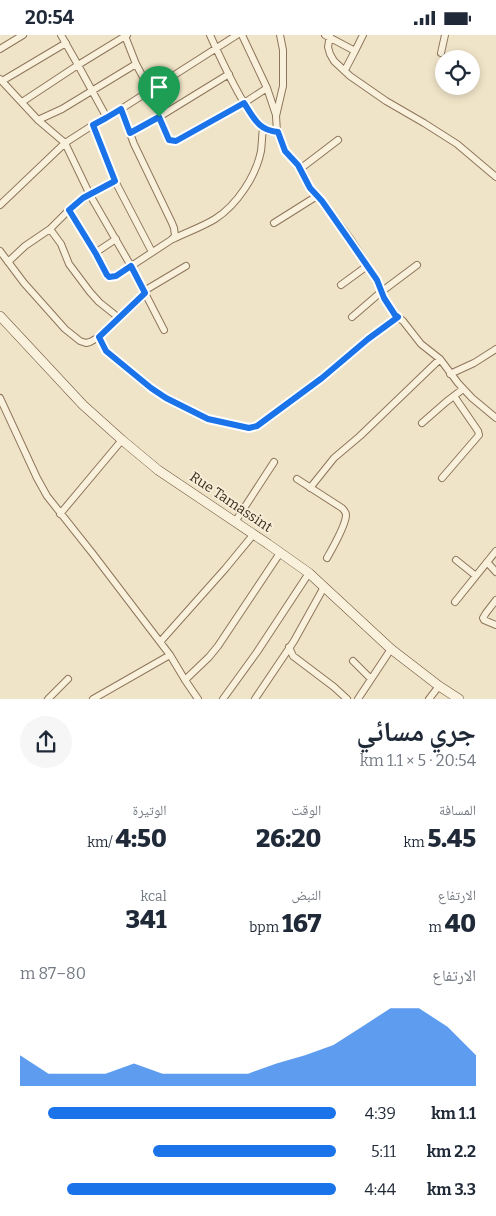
<!DOCTYPE html>
<html lang="ar">
<head>
<meta charset="utf-8">
<style>
  :root { --surface:#fff; --page:#f6f6f7; --text:#1f2937; --muted:#747a83; --accent:#1a73e8 }
  body { margin:0; font-family:Bitter,"Noto Naskh Arabic",serif; background:var(--page); color:var(--text); direction:rtl; height:100vh; display:flex; flex-direction:column; font-size:19px; white-space:nowrap }
  * { box-sizing:border-box; margin:0 }
  p { font-size:16px; color:var(--muted) }
  .icon { flex:none; width:28px; height:28px; fill:none; stroke:currentColor; stroke-width:2; stroke-linecap:round; stroke-linejoin:round }
  .map { position:relative; height:664px; overflow:hidden; direction:ltr }
  .panel { display:flex; flex-direction:column; background:var(--surface); flex:1 }
  .panel>* { flex:none }
  .tools { position:absolute; left:435px; top:15px; display:grid; gap:10px }
  .tools a { display:grid; place-items:center; width:45px; height:45px; border-radius:50%; background:var(--surface); box-shadow:0 2px 8px #0003; font-size:25px }
  .pin { position:absolute; display:grid; place-items:center; width:42px; height:42px; color:#fff; margin:-51px -21px; border-radius:50% 50% 50% 0; rotate:-45deg; box-shadow:0 0 5px #0007 }
  .pin .icon { rotate:45deg }
  .round { display:grid; place-items:center; flex:none; width:52px; height:52px; border-radius:26px; background:var(--page) }
  .head { display:flex; align-items:center; justify-content:space-between; height:85px; padding:0 20px }
  h1 { font-size:28px; font-weight:800; line-height:38px }
  .stats { display:grid; grid-template-columns:repeat(3,1fr); gap:8px; height:85px; padding:5px 20px }
  .stats div { display:grid; align-content:center }
  .stats b { font-size:25px; font-weight:800 }
  .stats small { font-size:14px; font-weight:400 }
  .stats p { font-size:14px }
  .chart { height:140px; padding:10px 20px }
  .chart p { display:flex; justify-content:space-between }
  .chart svg { width:100%; height:90px; margin-top:5px; fill:var(--accent); opacity:.7 }
  ul { padding:0 20px; list-style:none; font-size:16px }
  li { display:grid; grid-template-columns:80px 60px 1fr; align-items:center; height:38px }
  li i { height:12px; border-radius:6px; background:var(--accent) }
  .status { display:flex; justify-content:space-between; align-items:center; height:35px; padding:0 25px; background:var(--surface); direction:ltr }
  .status svg { height:14px; fill:currentColor }
  .map>svg:first-child { display:block }
  .lines { fill:none; stroke-linecap:round; stroke-linejoin:round }
  .street-casing { stroke:#8d765c; stroke-width:8 }
  .secondary-casing { stroke:#6f573f; stroke-width:10 }
  .street { stroke:#faf1dc; stroke-width:6 }
  .secondary { stroke:#faf1dc; stroke-width:9 }
  .route-casing { stroke:#fff; stroke-width:10 }
  .route { stroke:#1a73e8; stroke-width:6 }
  .labels { text-anchor:middle; dominant-baseline:central; stroke-width:4; stroke-linejoin:round; paint-order:stroke }
  .street-label { font-size:14px; fill:#3d2e20; stroke:#f7eed8 }
</style>
</head>
<body>
<div class="status"><b>20:54</b><svg viewBox="0 0 49 12"><path d="M0 12V9h3v3zM5 12V6h3v6zM10 12V3h3v9zM15 12V0h3v12zM26 1h20v11H26zM47 4h2v5h-2z"/></svg></div>
<div class="map">
<svg width="496" height="664" viewBox="0 0 496 664">
  <rect width="100%" height="100%" fill="#f0e4c8"/>
  <g class="lines">
    <defs>
      <path id="street" d="M61,0l17,30 29,53
        M210,0c9,20 39,86 56,95 3,2 8,2 11,2
        M242,0l25,53 9,27
        M280,0l3,15v36l-7,30 1,16 8,19 13,14 12,23 12,13 29,39 26,40 7,18 11,17 8,6 18,23 19,15 18,24 14,15 24,20
        M325,0l30,16 8,-16
        M330,0l-2,12 2,7 4,7 16,15 36,25 38,22 33,21 39,33
        M125,1l11,28 14,26
        M0,14l23,-14
        M441,18l4,-18
        M345,35l10,-19
        M0,44l38,41 27,23 25,52 41,71 33,64
        M2,46l64,-38
        M22,67l56,-37 49,-30
        M159,82l10,23h8l67,-37 23,-15
        M38,85l24,-11 74,-45
        M93,90l22,56 37,71
        M130,98l29,-16 70,-43
        M300,134l38,-29
        M0,170l65,-62 28,-18 14,-7 130,-83
        M69,175l27,44 11,21 2,2 7,-1 55,-36 4,-4 -1,-8 -2,-5 -38,-79 -13,-35
        M274,188l43,-27
        M50,194l11,15 8,20 21,28 9,10 20,16
        M173,204c14,-7 29,-12 42,-20 22,-14 41,-43 46,-68 1,-8 1,-16 2,-23
        M0,216l24,32 41,46 15,12 6,2 4,-1 9,-5 46,-44
        M95,218l21,-14
        M8,227l17,-16 25,-17 26,-26 39,-22
        M341,250l26,-19
        M144,256l42,-25
        M352,282l29,-25 36,-27
        M99,302l7,14 45,37 16,10 42,21 40,9 8,-2 65,-48 46,-39 30,-22
        M450,339l24,-11 22,-14
        M0,363l37,80 10,18 46,58 77,101 15,25 13,19
        M422,388l24,-21 17,-13
        M442,443l37,-43 -1,-4 -24,-35
        M297,444l45,29c2,2 4,4 4,7 0,10 -14,34 -19,43
        M310,453l24,-30 26,-22 80,-77
        M60,479l62,-74
        M235,487l39,-60
        M456,525l20,16
        M487,527l9,10
        M496,565l-10,13 -3,5 1,2 12,5
        M455,567l41,-51
        M160,607l65,-73 28,-34
        M289,612l4,9 41,31 13,12
        M353,626l18,18
        M185,645l24,-23 9,-11 62,-93
        M48,664l20,-20
        M93,664l77,-44
        M223,664l34,-47 52,-79
        M255,664l39,-58 30,-54
        M358,664l33,-50
        M429,664l10,-13"/>
      <path id="secondary" d="M0,281l83,89 39,35 36,30 110,74 41,29 82,76 48,37 20,13"/>
    </defs>
    <use href="#street" class="street-casing"/>
    <use href="#secondary" class="secondary-casing"/>
    <use href="#street" class="street"/>
    <use href="#secondary" class="secondary"/>
  </g>
  <g class="lines">
    <defs>
      <path id="route" d="M244,68c10,15 14,27 34,29l7,19 13,14 12,23 12,13 28,40 27,39 7,18 11,17 3,2 -30,22 -46,39 -65,48 -8,2 -41,-9 -42,-21 -15,-10 -45,-37 -7,-14 46,-44 -14,-27 -15,10 -7,1 -2,-2 -11,-21 -27,-44 14,-12 32,-17 -22,-56 13,-7 15,-9 9,24 29,-16 10,23 7,1z"/>
    </defs>
    <use href="#route" class="route-casing"/>
    <use href="#route" class="route"/>
  </g>
  <g class="labels">
    <g class="street-label">
      <text transform="translate(231 467) rotate(34)">Rue Tamassint</text>
    </g>
  </g>
</svg>
<div class="tools">
<a><svg class="icon" aria-label="locate" viewBox="0 0 24 24"><circle cx="12" cy="12" r="6"/><path d="M12 2v4M12 18v4M2 12h4M18 12h4"/></svg></a>
</div>
<div class="pin" style="left:159px;top:82px;background:#1e9e55"><svg class="icon" aria-label="arrive" viewBox="0 0 24 24"><path d="M6 21V4h12l-3 4 3 4H6"/></svg></div>
</div>
<section class="panel">
<div class="head"><div><h1>جري مسائي</h1><p>20:54 · 5 × 1.1 km</p></div><a class="round"><svg class="icon" aria-label="share" viewBox="0 0 24 24"><path d="M12 15V3M7 8l5-5 5 5M5 13v7h14v-7"/></svg></a></div>
<div class="stats">
<div><p>المسافة</p><b>5.45<small> km</small></b></div>
<div><p>الوقت</p><b>26:20</b></div>
<div><p>الوتيرة</p><b>4:50<small> /km</small></b></div>
</div>
<div class="stats">
<div><p>الارتفاع</p><b>40<small> m</small></b></div>
<div><p>النبض</p><b>167<small> bpm</small></b></div>
<div><p>kcal</p><b>341</b></div>
</div>
<div class="chart"><p><span>الارتفاع</span>80–87 m</p>
<svg viewBox="0 0 160 44" preserveAspectRatio="none"><path d="M0 44V29L10 38L20 38L30 38L40 33L50 38L60 38L70 38L80 38L90 33L100 29L110 24L120 15L130 6L140 6L150 15L160 29V44z"/></svg>
</div>
<ul>
<li><b>1.1 km</b>4:39<i style="width:91%"></i></li>
<li><b>2.2 km</b>5:11<i style="width:58%"></i></li>
<li><b>3.3 km</b>4:44<i style="width:85%"></i></li>
</ul>
</section>
</body>
</html>
